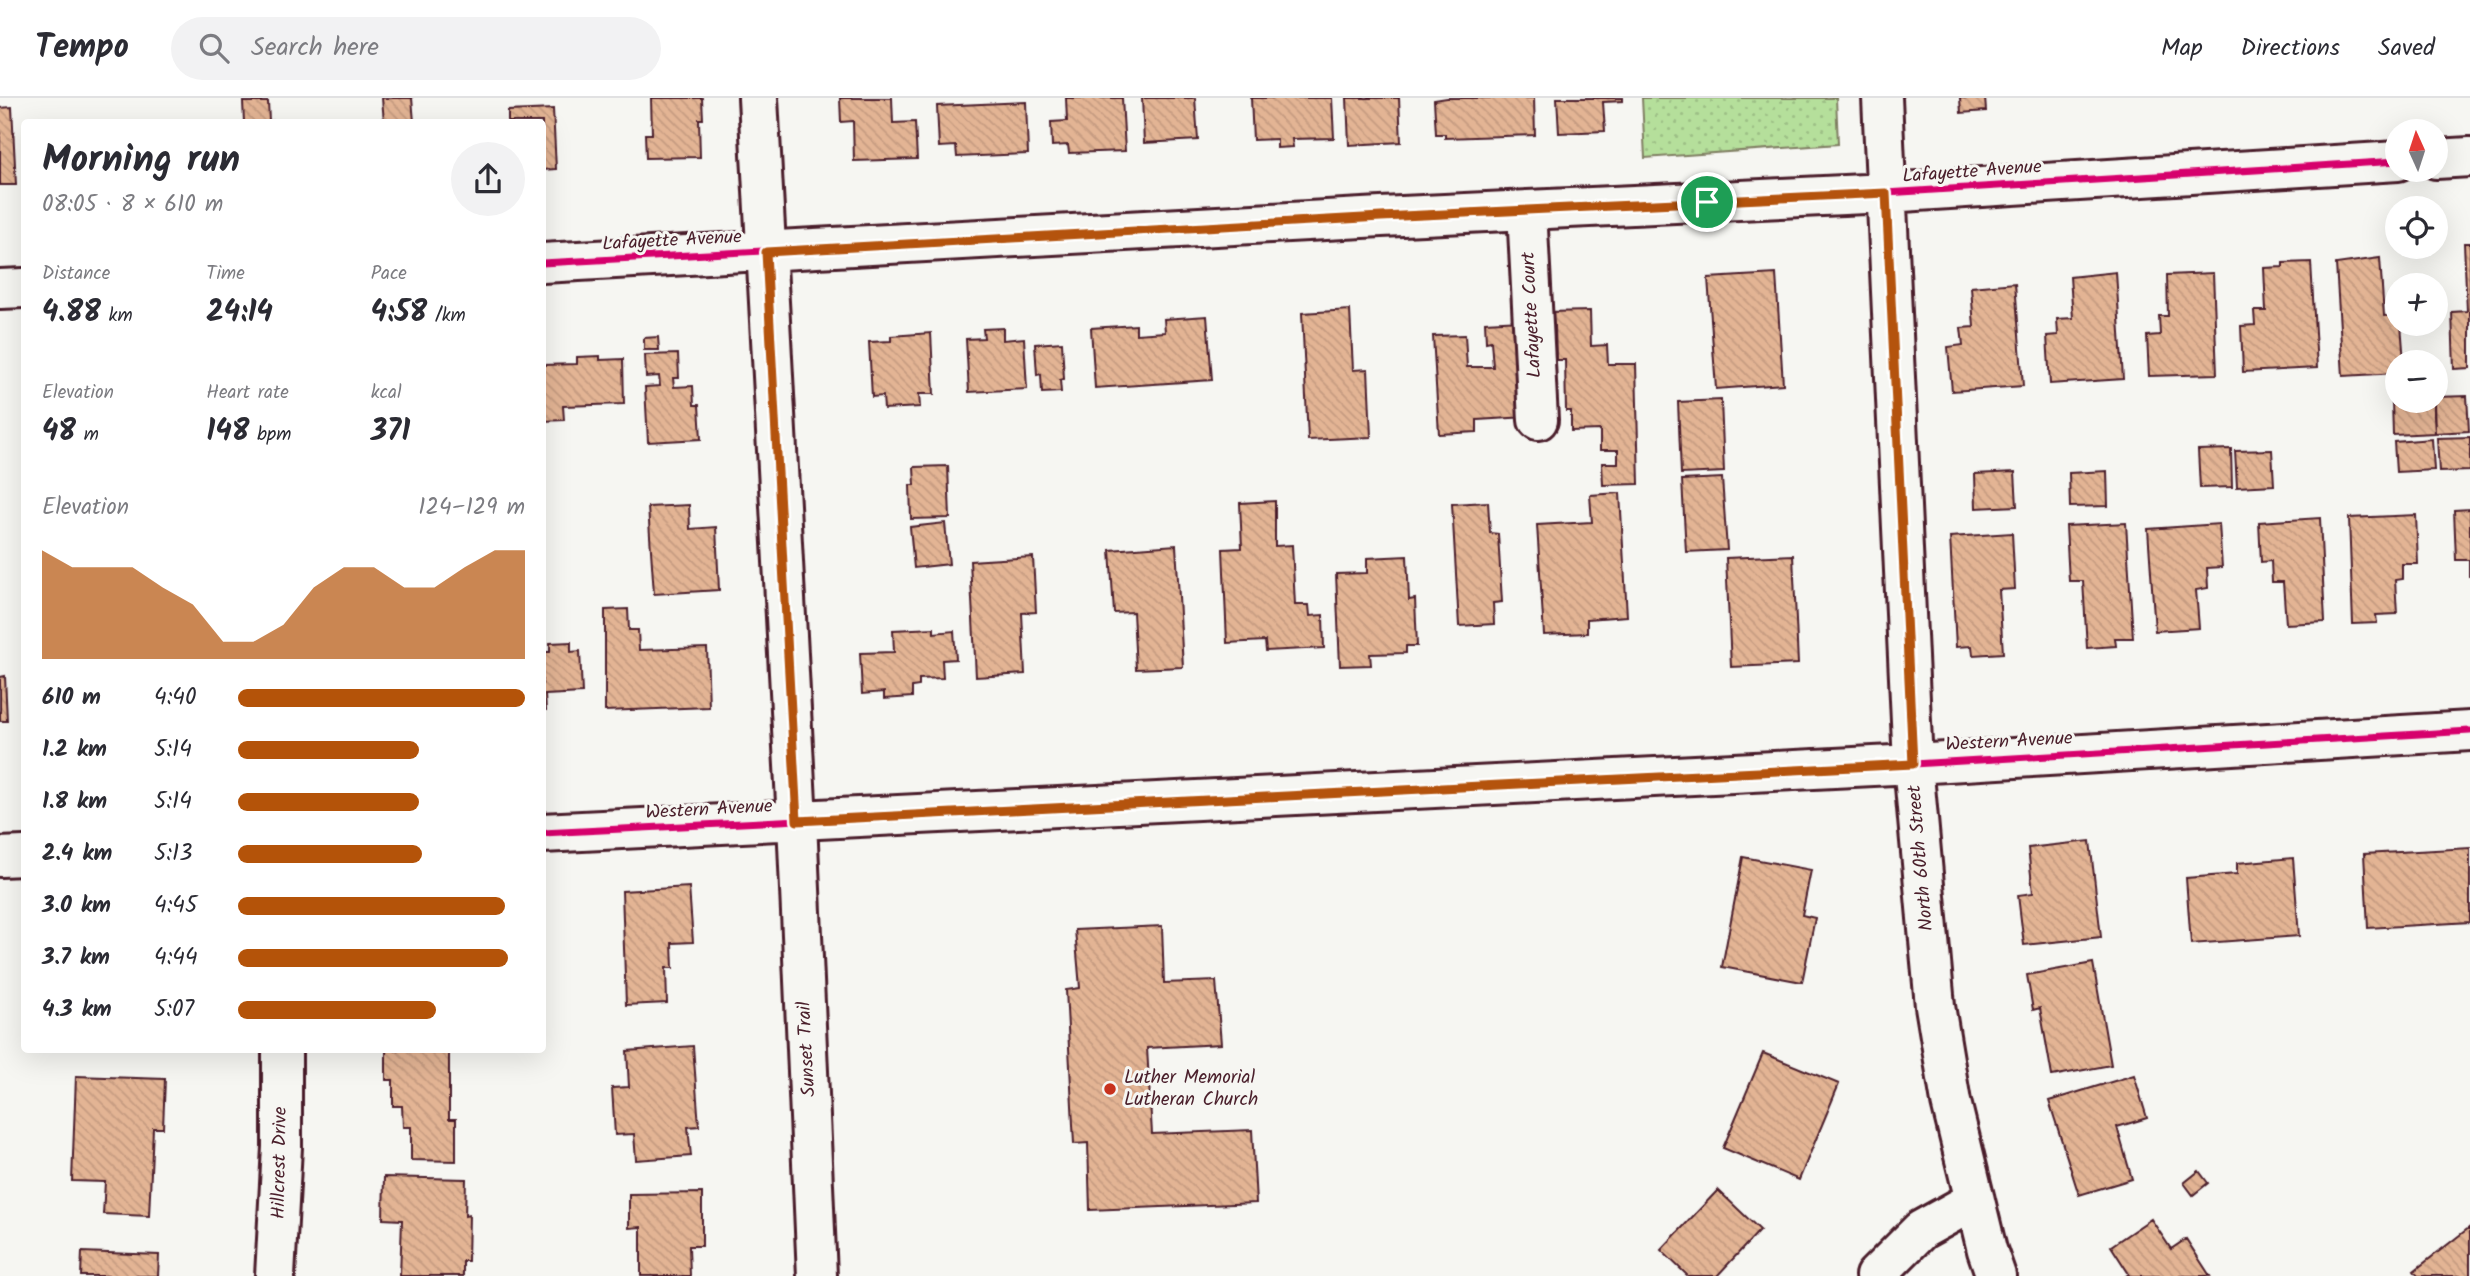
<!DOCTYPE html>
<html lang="en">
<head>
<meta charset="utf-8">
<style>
  :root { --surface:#fff; --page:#f2f2f3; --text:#2b2b33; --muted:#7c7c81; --line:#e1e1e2; --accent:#b45309 }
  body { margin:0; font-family:Kalam,sans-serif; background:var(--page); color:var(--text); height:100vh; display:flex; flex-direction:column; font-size:26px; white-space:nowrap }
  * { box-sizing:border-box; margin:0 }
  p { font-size:23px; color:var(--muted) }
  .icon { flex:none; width:38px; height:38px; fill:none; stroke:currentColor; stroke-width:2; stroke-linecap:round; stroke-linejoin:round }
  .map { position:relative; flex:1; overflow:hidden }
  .side { position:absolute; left:21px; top:21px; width:525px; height:934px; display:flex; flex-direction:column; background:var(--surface); border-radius:7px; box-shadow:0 7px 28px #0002 }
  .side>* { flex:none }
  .needle { width:46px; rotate:357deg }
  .tools { position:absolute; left:2385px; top:21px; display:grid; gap:14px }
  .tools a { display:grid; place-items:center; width:63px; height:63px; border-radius:50%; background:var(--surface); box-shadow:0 7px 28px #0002; font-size:35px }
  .pin { position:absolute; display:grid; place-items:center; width:60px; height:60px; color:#fff; margin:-30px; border:4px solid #fff; border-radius:50%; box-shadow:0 2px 7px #0007 }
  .round { display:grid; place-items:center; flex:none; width:74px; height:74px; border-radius:37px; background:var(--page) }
  .overview { display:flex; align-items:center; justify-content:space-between; height:119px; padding:0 21px }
  h1 { font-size:38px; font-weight:800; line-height:52px }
  .figures { display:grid; grid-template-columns:repeat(3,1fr); gap:10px; height:119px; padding:7px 21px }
  .figures div { display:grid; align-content:center }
  .figures b { font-size:30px; font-weight:800 }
  .figures small { font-size:19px; font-weight:400 }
  .figures p { font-size:19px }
  .chart { height:196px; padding:14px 21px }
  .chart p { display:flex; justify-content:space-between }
  .chart svg { width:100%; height:126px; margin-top:7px; fill:var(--accent); opacity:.7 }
  ul { padding:0 21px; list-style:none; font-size:23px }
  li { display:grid; grid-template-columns:112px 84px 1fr; align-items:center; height:52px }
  li i { height:18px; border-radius:9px; background:var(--accent) }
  header { display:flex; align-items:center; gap:42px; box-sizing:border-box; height:98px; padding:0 35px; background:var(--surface); border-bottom:2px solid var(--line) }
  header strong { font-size:33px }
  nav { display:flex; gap:38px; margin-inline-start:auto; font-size:24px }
  .search { width:490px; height:63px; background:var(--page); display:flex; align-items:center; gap:18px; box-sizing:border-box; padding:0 24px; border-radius:38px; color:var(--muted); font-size:26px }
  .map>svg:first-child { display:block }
  .park { fill:url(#park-dots); stroke:#807f63; stroke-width:2 }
  .building { fill:url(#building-back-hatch); stroke:#4a1f2b; stroke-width:2 }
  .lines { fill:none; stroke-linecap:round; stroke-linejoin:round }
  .minor-casing { stroke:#4a1f2b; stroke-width:44 }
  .minor { stroke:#f6f6f2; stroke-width:38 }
  .cycleway-casing { stroke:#f6f6f2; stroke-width:11 }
  .cycleway { stroke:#d6006c; stroke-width:7 }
  .route-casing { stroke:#fff; stroke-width:14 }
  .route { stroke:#b45309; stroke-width:9 }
  .poi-dot { fill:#c8321e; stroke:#f6f6f2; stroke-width:2.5 }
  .labels { text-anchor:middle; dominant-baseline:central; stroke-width:6; stroke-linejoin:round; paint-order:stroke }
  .street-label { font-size:19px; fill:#4a1f2b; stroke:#f6f6f2 }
  .poi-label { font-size:19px; fill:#4a1f2b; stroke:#f6f6f2; text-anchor:start }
</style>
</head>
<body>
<header>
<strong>Tempo</strong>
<div class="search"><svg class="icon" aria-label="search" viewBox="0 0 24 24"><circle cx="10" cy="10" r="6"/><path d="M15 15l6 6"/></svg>Search here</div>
<nav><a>Map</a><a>Directions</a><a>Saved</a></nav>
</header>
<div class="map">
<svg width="2470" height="1178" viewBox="0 0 2470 1178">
  <defs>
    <pattern id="park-dots" width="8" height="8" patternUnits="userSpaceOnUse" patternTransform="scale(1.75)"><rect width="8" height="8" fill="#b5df9b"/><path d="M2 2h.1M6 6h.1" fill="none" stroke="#9dbf86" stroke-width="1.8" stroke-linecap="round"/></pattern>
    <pattern id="building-back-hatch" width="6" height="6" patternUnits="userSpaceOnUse" patternTransform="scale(1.75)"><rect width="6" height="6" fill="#e3b494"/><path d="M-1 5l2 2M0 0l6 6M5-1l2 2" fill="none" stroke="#c49a80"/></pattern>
  </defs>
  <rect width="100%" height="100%" fill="#f6f6f2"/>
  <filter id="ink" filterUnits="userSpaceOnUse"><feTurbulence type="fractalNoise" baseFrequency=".0143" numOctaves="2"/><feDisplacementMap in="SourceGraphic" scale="14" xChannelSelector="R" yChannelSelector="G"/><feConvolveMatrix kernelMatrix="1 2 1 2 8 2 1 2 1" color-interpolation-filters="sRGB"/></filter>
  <g filter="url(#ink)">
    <path class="park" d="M1642,0h194l2,46 -193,14z"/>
    <path class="building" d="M382,0h30l2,24h-30z
      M651,0h51l1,21h-4l1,38 -54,1 -1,-24h7z
      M840,0h52l1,25 22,-1 2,37 -63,2 -1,-40 -12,1z
      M1066,0h56l3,53 -56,2 -1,-8 -16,1 -1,-24 16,-1z
      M1142,0h53l3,42 -54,3z
      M1251,0h81l2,40 -42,1 1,8 -16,1v-9l-24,1z
      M1347,0h52l2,44 -52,3z
      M1447,0h87l1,37 -90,3v-4h-9l-2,-34z
      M1557,0h66v3l-20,1 2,29 -46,2z
      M1960,0h25l1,13 -25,2z
      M243,4h25l1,19 55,-2v3h-80z
      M1026,4l2,52 -71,3 -1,-11 -17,1 -2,-41z
      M12,9l4,78h-16v-77z
      M553,11l3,60 -14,1v-48h-34v-11z
      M2464,145h6v125l-16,1 -2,-57 15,-1z
      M2380,160l4,58 14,-1v9h3l3,38h-6v11l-55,3 -7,-112z
      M2311,164l6,106 -74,4 -2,-46 14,-1 -1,-14h12l-2,-43 19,-1v-4z
      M2116,174l7,107 -73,5 -3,-48 11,-1 -1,-16 16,-1 -3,-41z
      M2213,175l4,101 -68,2 -2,-40 13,-1 -1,-19h9l-1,-41z
      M1776,176l7,110 -67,5 -8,-111z
      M2015,185l8,103 -71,5 -4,-44 15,-2 -2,-17 13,-1 -3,-40z
      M1350,212l3,60 15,-1 3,68 -63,3 -6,-127z
      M1590,213l1,35 16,-1 1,19h28l3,120 -36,1 -1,-22h16v-13h-18v-20l-29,1v-20h-5l-1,-51h-9l-1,-34h-8v-14z
      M1207,218l5,64 -117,8 -4,-60 45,-3v9l29,-2 -1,-13z
      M1521,222l6,97 -50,3v12l-38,2 -6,-98 32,-1 2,32h26l-2,-26 -5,1 -1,-20z
      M1003,230v12l21,-2 3,51 -58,3 -3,-53 18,-1 -1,-9z
      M931,235l3,61h-15l1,13 -36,2 -1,-13 -11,1 -3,-55 22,-1v-5z
      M658,239l1,13h-15v-12z
      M1062,244l2,37 -4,1 1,12 -19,1 -1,-19 -4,1 -2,-31z
      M678,256l1,24h-6l1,9 19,-1 1,19h5l2,34 -53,3 -3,-55 15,-1 -1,-10 -13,1 -1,-22z
      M600,258v4l23,-1 1,45 -61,2 1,14 -21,1 -1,-56 35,-1v-7z
      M2467,298l2,35 -34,2 -1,-32h2v-4z
      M1721,302l3,72 -43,2 -3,-72z
      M2392,302l41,1 2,32 -42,2z
      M2470,339v34l-31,1 -2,-34z
      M2432,341l2,31 -38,2 -2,-30z
      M2231,351l1,38 -32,1 -2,-38z
      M2272,352l2,35 -37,2 -2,-36z
      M948,368l2,52 -39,1 -1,-34h5l-1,-18z
      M2107,373l1,35 -38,1 -1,-34z
      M2015,374l2,34 -41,2 -1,-34z
      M1722,380l5,72 -41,2 -4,-72z
      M1620,395l7,123 -40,3v14l-43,2 -7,-110 55,-3 -2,-27z
      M1275,403v45l17,-1 3,60h14l1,11 13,-1 1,33 -58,3 -1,-10 -38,2 -4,-94 19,-1 -2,-45z
      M1488,404l2,31 8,1 4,68 -9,1 1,21 -35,2 -7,-122z
      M689,407l1,24 26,-2 3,63 -65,4 -6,-87z
      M2470,411v67h-1v-16h-13l-2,-50z
      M2416,417l2,49h-16v15l-7,1 2,34 -21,1 1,8 -24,1 -4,-106z
      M2320,420l5,104 -39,2 -3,-42h-11l-1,-21 -10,1 -2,-40z
      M945,425l4,41 -35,4 -4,-41z
      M2126,425l7,115h-18l1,8 -29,2 -4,-67h-14l-3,-55z
      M2219,426l3,43 -15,1 1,20 -12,2 3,38 -44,3 -7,-102z
      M2012,435l3,56 -16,1 4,63 -30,2 -1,-9 -16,1 -6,-110z
      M1176,447l7,122 -47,2 -3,-57 -19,1 -4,-63z
      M1793,457l5,109 -67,3 -5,-109z
      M1407,458l2,44 6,-1 2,47h-11v7l-36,1 1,11 -31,1 -4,-92 31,-1v-15z
      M1033,459l3,55 -14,1 3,61 -49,3 -6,-116z
      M628,511l1,21h9l1,20 68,-2 2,59 -104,4v-101z
      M934,530v5l20,-2 2,28 -14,1 1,18 -24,1v7l-7,1v10l-28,2v-7l-22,2 -2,-41 34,-1 -1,-22z
      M571,544v10l9,-1 2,42 -37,2 1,15h-4v-58h8v-9z
      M5,578l2,45h-7v-44z
      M2090,743l11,96 -77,8 -6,-50 15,-2 -5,-45z
      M2470,750v74l-102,6 -4,-74z
      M1743,759l68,13 -9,45 13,3 -13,64 -80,-15z
      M2293,760l6,78 -108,8 -5,-66 51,-4v-11z
      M689,789l4,55 -21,1 1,25h-7l1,35 -41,2 -4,-114z
      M1162,828l2,57 52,-2 5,63 -74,4 5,86 100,-4 4,73 -166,7 -2,-67 -14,1 -8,-154 14,-2 -5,-58z
      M2093,865l18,102 -59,11 -12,-68 -7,2 -6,-35z
      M693,948l6,80 -11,1 3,29 -55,4 -2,-26 -19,1 -3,-47 17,-1 -2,-36z
      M386,952h63v69h7v42l-45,-1v-33h-8l-1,-21h-9v-26h-7z
      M1763,955l76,31 -40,96 -76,-32z
      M2134,977l13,43 -30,9 15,52 -53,16 -30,-94z
      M76,978l89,3 -2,49h-10l-4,88 -46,-2 2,-32 -33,-1z
      M2199,1073l9,12 -15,12 -9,-12z
      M384,1079l82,2 -1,37 4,-1 -1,46h-5v15h-63l2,-56 -19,-1z
      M1718,1092l42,40 -43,46h-29l-27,-26z
      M702,1095v53h-13l1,30h-49v-49l-12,1v-34z
      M2151,1121l20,30 15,-10 24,37h-84l3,-2 -18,-28z
      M2470,1129v49h-52l-4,-5z
      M82,1154l77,3 -1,21h-77z"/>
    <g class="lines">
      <defs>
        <path id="minor" d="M758,0l39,723 20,455
          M1882,0l31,666 22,242 16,96 36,148 9,26
          M2436,61l34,-2
          M1527,112l11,210
          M542,165l839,-46 505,-24 512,-32
          M0,191l24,-1
          M542,735l1371,-69 557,-33
          M0,759l24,-1
          M275,1178l7,-129v-97
          M1875,1178l46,-46 54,-30"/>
      </defs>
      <use href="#minor" class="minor-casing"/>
      <use href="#minor" class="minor"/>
      <defs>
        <path id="cycleway" d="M542,165l839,-46 505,-24 512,-32
          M542,735l1371,-69 557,-33"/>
      </defs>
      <use href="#cycleway" class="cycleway-casing"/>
      <use href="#cycleway" class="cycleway"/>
    </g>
  </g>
  <g class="lines" filter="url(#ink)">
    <defs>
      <path id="route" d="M1886,95l27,571 -1116,57 -31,-569 615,-35z"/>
    </defs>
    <use href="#route" class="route-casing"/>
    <use href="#route" class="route"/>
  </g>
  <circle class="poi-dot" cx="1110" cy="991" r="7"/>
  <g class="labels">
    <g class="street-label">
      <text transform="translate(1972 74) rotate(-4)">Lafayette Avenue</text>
      <text transform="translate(672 143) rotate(-3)">Lafayette Avenue</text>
      <text transform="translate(1532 217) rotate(-93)">Lafayette Court</text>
      <text transform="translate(2009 644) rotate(-3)">Western Avenue</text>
      <text transform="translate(709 712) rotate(-3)">Western Avenue</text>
      <text transform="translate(1921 760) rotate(-95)">North 60th Street</text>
      <text transform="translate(807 951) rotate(-93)">Sunset Trail</text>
      <text transform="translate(280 1065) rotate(-89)">Hillcrest Drive</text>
    </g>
    <g class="poi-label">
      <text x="1124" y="980">Luther Memorial<tspan x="1124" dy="22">Lutheran Church</tspan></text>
    </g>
  </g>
</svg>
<div class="tools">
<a><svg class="needle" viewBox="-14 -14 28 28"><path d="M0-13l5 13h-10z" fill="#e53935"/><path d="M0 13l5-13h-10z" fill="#7c7c81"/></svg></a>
<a><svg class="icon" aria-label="locate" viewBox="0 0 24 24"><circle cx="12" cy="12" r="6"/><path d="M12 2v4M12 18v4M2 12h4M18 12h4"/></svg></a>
<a>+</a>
<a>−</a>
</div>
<div class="pin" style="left:1707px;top:104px;background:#1e9e55"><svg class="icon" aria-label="arrive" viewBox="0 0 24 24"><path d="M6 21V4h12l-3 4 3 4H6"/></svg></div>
<section class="side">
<div class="overview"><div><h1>Morning run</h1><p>08:05 · 8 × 610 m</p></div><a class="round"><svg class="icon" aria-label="share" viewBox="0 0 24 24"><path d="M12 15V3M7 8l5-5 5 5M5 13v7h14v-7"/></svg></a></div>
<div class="figures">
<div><p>Distance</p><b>4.88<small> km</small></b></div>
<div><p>Time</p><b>24:14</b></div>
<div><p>Pace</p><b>4:58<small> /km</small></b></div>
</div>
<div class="figures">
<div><p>Elevation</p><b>48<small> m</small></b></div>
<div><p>Heart rate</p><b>148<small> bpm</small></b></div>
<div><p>kcal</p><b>371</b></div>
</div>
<div class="chart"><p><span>Elevation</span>124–129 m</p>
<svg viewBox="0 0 160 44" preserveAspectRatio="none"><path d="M0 44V6L10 12L20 12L30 12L40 19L50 25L60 38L70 38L80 32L90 19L100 12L110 12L120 19L130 19L140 12L150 6L160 6V44z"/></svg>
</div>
<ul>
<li><b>610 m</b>4:40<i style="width:100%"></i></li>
<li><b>1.2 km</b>5:14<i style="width:63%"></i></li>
<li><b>1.8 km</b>5:14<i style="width:63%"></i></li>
<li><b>2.4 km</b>5:13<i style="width:64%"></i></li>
<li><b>3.0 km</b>4:45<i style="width:93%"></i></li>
<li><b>3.7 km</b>4:44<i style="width:94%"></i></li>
<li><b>4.3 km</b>5:07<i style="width:69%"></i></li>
</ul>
</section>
</div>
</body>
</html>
